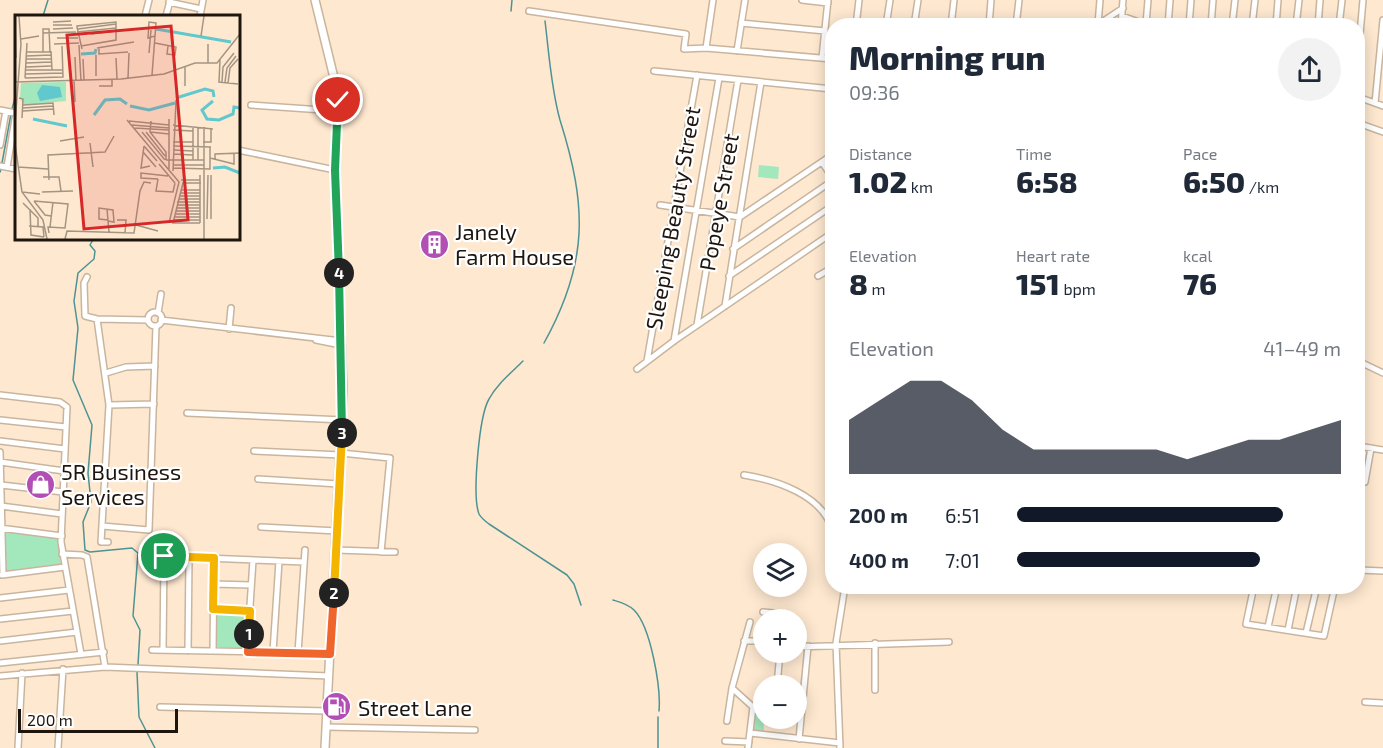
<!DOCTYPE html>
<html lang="en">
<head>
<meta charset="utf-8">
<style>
  :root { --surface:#fff; --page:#f2f2f3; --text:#1f2937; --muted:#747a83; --accent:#111827 }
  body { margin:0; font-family:"Exo 2",sans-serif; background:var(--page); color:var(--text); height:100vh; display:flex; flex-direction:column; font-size:22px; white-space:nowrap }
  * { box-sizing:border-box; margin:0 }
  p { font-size:20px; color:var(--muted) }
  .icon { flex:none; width:33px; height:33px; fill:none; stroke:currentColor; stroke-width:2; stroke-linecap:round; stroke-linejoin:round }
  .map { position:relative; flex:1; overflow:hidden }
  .details { position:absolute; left:825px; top:18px; width:540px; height:576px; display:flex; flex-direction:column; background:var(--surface); border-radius:24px; box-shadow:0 3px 15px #0003 }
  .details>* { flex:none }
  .buttons { position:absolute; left:753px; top:543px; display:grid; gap:12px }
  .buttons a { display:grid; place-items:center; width:54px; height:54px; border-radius:50%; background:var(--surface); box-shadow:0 3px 15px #0003; font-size:30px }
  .scale { position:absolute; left:18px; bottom:15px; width:160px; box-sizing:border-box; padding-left:6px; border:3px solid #1e160e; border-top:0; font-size:16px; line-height:21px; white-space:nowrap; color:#1e160e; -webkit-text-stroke:4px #fff; paint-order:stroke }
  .pin { position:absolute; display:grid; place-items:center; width:51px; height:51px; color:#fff; margin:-26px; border:3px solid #fff; border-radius:50%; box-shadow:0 2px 6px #0007 }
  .km { position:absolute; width:30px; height:30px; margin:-15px; border-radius:50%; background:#222; color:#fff; font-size:16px; line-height:30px; text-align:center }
  .round { display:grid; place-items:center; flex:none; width:63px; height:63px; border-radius:32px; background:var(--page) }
  .overview { display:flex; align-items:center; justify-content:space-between; height:102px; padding:0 24px }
  h1 { font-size:33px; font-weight:800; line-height:45px }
  .stats { display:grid; grid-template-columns:repeat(3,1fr); gap:9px; height:102px; padding:6px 24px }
  .stats div { display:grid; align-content:center }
  .stats b { font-size:30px; font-weight:800 }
  .stats small { font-size:16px; font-weight:400 }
  .stats p { font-size:16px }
  .chart { height:168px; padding:12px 24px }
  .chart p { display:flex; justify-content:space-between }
  .chart svg { width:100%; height:108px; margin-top:6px; fill:var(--accent); opacity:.7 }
  ul { padding:0 24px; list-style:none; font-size:20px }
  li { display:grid; grid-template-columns:96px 72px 1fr; align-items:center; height:45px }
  li i { height:15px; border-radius:8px; background:var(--accent) }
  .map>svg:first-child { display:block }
  .green { fill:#a3e7bd }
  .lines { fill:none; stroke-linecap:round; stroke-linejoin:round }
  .stream { stroke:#4d9394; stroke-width:1.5 }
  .minor-casing { stroke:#c9b59e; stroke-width:8 }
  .tertiary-casing { stroke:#c9b59e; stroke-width:10 }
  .minor { stroke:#fff; stroke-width:5 }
  .tertiary { stroke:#fff; stroke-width:7 }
  .split-1-casing { stroke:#fff; stroke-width:12 }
  .split-2-casing { stroke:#fff; stroke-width:12 }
  .split-3-casing { stroke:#fff; stroke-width:12 }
  .split-4-casing { stroke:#fff; stroke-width:12 }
  .split-5-casing { stroke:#fff; stroke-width:12 }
  .split-1 { stroke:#f5b400; stroke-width:8 }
  .split-2 { stroke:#f0652b; stroke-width:8 }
  .split-3 { stroke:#f5b400; stroke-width:8 }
  .split-4 { stroke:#22a559; stroke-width:8 }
  .split-5 { stroke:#22a559; stroke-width:8 }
  .labels { text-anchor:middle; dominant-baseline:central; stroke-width:4.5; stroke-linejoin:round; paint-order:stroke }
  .street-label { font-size:22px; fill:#1e160e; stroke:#fff }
  .poi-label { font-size:22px; fill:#1e160e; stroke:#fff; text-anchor:start }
  .inset-river { fill:none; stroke:#61c8ce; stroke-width:3 }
  .inset-road { fill:none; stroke:#a49482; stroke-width:1.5 }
  .view { fill:#d62828; fill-opacity:0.15; stroke:#d62828; stroke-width:3 }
  .inset-edge { fill:none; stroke:#1e160e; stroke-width:3 }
</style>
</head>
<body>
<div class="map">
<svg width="1383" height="748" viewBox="0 0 1383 748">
  <rect width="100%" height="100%" fill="#fee8d0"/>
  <path class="green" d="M759,165l20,2 -1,12 -20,-2z
    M5,532l53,6 3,26 -55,7z
    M216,613l31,1 -2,34 -29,-1z
    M756,711l7,1 1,19 -10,-1z"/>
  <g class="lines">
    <path class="stream" d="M511,11l1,-11
      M43,16l5,-16
      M12,109l4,-15
      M2,163l9,-49
      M0,172l1,-3
      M94,238l-4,7 5,6 -1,8 -16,14 -4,28 4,27 -5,52 19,45 -4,48 3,29 -8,20 2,28 5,2 42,-4 6,5 -5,63 7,14 -2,35
      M544,343c45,-81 43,-137 16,-223 -9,-32 -11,-67 -15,-99
      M523,361c-12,12 -26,23 -34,38 -10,17 -17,97 -10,115 2,4 6,7 10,10l78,51 7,9 7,21
      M613,600c7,2 15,4 21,10 17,17 27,78 25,101
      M137,672l2,45 16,31
      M658,748v-31"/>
    <defs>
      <path id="minor" d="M802,0l26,3
        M169,2l32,7
        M529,11l157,23 -2,15 22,-1 126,11
        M145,16l4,-16
        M166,16l4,-15
        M200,16l3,-16
        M1122,16l28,10
        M741,23l84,8
        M1098,24l2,-24
        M1146,24l2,-24
        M856,26l3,-26
        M886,26l4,-26
        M914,26l4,-26
        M951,26l3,-26
        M989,26l2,-26
        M1016,26l3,-26
        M1096,26l27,-18
        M1121,26l2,-26
        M1168,26l2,-26
        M1189,26l2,-26
        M1211,26l2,-26
        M1232,26l3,-26
        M1252,26l3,-26
        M1276,26l2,-26
        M1296,26l3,-26
        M1318,26l2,-26
        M1339,26l3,-26
        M706,48l7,-48
        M737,51l8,-51
        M1358,57l5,-57
        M822,58l6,-58
        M654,71l178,18
        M1358,97l25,9
        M1375,103l8,-83
        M251,105l86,6
        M0,110l16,3
        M1358,123l25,9
        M0,145l6,-34
        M238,150l97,20
        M822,162l10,15
        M0,166l16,3
        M7,167l9,-54
        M660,205l80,12 92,-62
        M733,249l99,-68
        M729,276l103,-70
        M818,276l14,-8
        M87,277l-3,6 1,33 12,3 51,1
        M725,306l36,-224
        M148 319a7 7 0 1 1 14 0a7 7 0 1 1-14 0Z
        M158,313l3,-19
        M97,319l12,86 -8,137h7
        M161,320l180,21
        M697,325l41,-245
        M229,329l2,-21
        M316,340l25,5
        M674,341l45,-263
        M647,361l50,-286
        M1358,361l25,12
        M637,369l37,-28 158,-108
        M106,373l20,-6 29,-1
        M0,395l60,7 7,5 -6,135 20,112
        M109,405l45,-1
        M187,413l156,7
        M0,420l66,7
        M0,441l65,8
        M1358,446l25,4
        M254,451l87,4
        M0,452l3,122
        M341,453l49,5 -9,94
        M0,462l64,9
        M744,475c32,5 78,20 88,54
        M258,479l81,5
        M1365,482l6,-34
        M1,485l62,7
        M1,506l61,8
        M102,526l47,4 7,-204
        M261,527l76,4
        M0,528l62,8
        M336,550l59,2
        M62,554l20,1 5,2 18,110
        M154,556l150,6
        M1358,570l25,1
        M2,575l63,-8
        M214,584l37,1
        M1254,586l-8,38 78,12 11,-50
        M0,598l69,-8
        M213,609l37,2
        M763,612l21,2 -1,6
        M0,619l73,-8
        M1268,627l9,-41
        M1288,630l9,-44
        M1306,633l11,-47
        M0,641l77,-9
        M744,641h20
        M796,647l153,-5
        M152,650l178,3
        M163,650l1,-94
        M188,651l1,-94
        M213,651l1,-93
        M247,652l6,-92
        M273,652l6,-91
        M298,653l7,-103
        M0,663l104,-11
        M0,676l105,-9 224,9
        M777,686l3,-34
        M732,688l21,19 -5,41
        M875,690v-47
        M1365,702l18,1
        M160,707l167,4
        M727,721l5,-33 18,-66
        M326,727l149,3
        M750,733l90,10
        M799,739l9,-93
        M725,741l24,1
        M18,748l4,-75
        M58,748l5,-79
        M840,748l-4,-105 9,-57"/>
      <path id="tertiary" d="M315,0l22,90 -2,80 8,221 -18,357"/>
    </defs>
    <use href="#minor" class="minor-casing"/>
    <use href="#tertiary" class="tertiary-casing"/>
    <use href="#minor" class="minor"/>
    <use href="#tertiary" class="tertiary"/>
  </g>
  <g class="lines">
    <defs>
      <path id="split-1" d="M164,556l50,2 -1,51 37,2 -1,23"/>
      <path id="split-2" d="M249,634l-1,18 82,2 4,-61"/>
      <path id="split-3" d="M334,593l8,-160"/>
      <path id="split-4" d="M339,273l3,160"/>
      <path id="split-5" d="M338,100l-3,70 4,103"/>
    </defs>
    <use href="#split-1" class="split-1-casing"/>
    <use href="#split-2" class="split-2-casing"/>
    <use href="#split-3" class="split-3-casing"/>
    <use href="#split-4" class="split-4-casing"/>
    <use href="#split-5" class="split-5-casing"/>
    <use href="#split-1" class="split-1"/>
    <use href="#split-2" class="split-2"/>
    <use href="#split-3" class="split-3"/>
    <use href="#split-4" class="split-4"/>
    <use href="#split-5" class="split-5"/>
  </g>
  <defs>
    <symbol id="building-disc" viewBox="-11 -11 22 22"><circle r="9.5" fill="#b24fb5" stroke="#fff"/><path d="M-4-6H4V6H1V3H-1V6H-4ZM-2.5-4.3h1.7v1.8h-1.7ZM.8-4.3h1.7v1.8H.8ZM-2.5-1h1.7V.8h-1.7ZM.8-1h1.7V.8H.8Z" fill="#fff"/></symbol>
    <symbol id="shop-disc" viewBox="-11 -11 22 22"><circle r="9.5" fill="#b24fb5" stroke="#fff"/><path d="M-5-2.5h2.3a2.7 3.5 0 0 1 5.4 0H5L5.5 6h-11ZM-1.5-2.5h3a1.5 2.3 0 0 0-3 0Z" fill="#fff"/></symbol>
    <symbol id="fuel-disc" viewBox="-11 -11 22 22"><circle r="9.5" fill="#b24fb5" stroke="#fff"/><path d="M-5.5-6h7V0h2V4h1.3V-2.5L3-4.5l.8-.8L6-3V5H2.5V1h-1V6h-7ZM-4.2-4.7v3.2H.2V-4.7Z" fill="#fff"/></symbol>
  </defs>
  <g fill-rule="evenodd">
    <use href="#building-disc" x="418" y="228" width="33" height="33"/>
    <use href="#shop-disc" x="24" y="468" width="33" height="33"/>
    <use href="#fuel-disc" x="320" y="690" width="33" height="33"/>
  </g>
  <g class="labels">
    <g class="street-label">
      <text transform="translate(718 202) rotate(-80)">Popeye Street</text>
      <text transform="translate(672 218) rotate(-80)">Sleeping Beauty Street</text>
    </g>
    <g class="poi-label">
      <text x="455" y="231">Janely<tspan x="455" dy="25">Farm House</tspan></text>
      <text x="61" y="471">5R Business<tspan x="61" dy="25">Services</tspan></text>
      <text x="358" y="707">Street Lane</text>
    </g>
  </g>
  <g transform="translate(15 15)">
    <rect width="225" height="225" fill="#fee8d0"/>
    <path d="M51,67v19l-42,4 -4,-7 1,-15z" fill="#a3e7bd"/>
    <path d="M27,70l18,2 2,10 -22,4 -3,-8z" fill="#61c8ce"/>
    <path class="inset-river" d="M141,14l75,13M66,39l14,-1 1,-4M161,83l29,-9 8,2 1,6M198,86l-11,9 5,9 12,1 14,-6 1,-7 6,1M115,91l19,4 26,-7M79,100l11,-15 15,-1 7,5M18,104l34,7M198,153l12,-1 15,6"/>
    <path class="inset-road" d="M0,1l1,42M4,1l2,29M38,7l18,-1M38,10h19M38,14l20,-1M63,14l38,-5M62,17l39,-4M28,18l33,-1M76,19l25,-3M186,21l3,-20M42,23h21M6,24l18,-3M140,28l21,4 -1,8 -8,-1 1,-8M39,29l25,-1M64,30l2,36M66,31l35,-6v-18l-39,4v1l5,22M84,32v7l29,-2M82,33l37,-6M36,36l1,19M11,37h25M28,37v-23h6l1,23M134,38l2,-23M81,40v21M11,41l25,-1M60,42l1,24M101,43l1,21M11,44h25M68,44l1,21M205,45l-1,22 19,2M11,48l25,-1M193,48v-19M170,51v20M11,52l25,-1M10,55h38M10,59l38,-1M137,60l4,-52 -7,-1 -1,16 7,-2M10,63l38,-1 -1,-31M10,63l2,-35M113,63l1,-25M59,66l1,21M0,67l106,-3 43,-5 31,-11h22l23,-29M207,67l1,-15 11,-14M210,67l2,-14 9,-12M213,68l2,-15 8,-9M0,70v22M84,71h13v-6M4,83l4,1 -1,19M8,90l30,-2 1,12M8,93l30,-2M8,96l30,-2M112,105l52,62 -10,41M114,106l40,4M136,106l-1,11 16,20v8M0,109l6,-80M117,110l37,3M158,110l40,4M119,113l35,2M158,115l20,1M127,117l23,28M131,117l19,24M135,117l19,2M45,126l24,-4M158,127h20M188,127h8v-14M75,128l3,24M0,129l7,48 21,28 4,19M129,131l-3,22 9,-2M129,131l13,15M158,131l38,1M158,135l20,1M128,137l13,15M158,139l20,1M195,143l24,6v-11M200,144v-5l25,-1M151,145h38M178,145v-33M183,145v-33M144,149l16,19M158,150h31M3,152l30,2M158,153l37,1v-22M154,154v-50M158,156l3,-71M28,162h16l2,14M143,164l-17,-1v-5l27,3M143,164l-2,12 17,1 2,-9M34,165l-1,-25 57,-3 9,-16M166,165h19M167,168h19M166,175h19M7,177l18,2M27,177l31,-1M165,178h20M165,181h20M164,184h21M19,186l34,3 -3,24 -17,-1 1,6M19,186l11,14 6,1M162,187h23M8,188l15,15v9M162,190h23M162,193h23M15,194l1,26 13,2M92,194l2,23M161,196h24M160,199h25M159,202h26M192,204l1,-44M196,204v-44M93,205l-9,-1v-11l14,2 1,12 -6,-1M102,205h9l-1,13M159,205h26M157,208h28M158,208l10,-40M185,208v-48M121,210l22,6M14,211l14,1 1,10M35,212l3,-25M50,224l2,-8 67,2 6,-42 4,-9 7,1M189,224v-112"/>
    <path class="view" d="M156,11l17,194 -104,9 -17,-194z"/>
    <rect width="225" height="225" class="inset-edge"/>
  </g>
</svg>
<div class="buttons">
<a><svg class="icon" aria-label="layers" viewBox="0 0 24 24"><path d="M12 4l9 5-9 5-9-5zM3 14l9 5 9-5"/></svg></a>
<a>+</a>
<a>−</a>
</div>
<div class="scale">200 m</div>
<div class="pin" style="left:164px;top:556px;background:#1e9e55"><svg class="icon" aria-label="arrive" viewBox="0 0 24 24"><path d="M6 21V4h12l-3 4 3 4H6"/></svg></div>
<div class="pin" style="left:338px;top:100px;background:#d93025"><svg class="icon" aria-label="check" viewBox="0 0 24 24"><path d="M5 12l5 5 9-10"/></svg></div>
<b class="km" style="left:249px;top:634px">1</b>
<b class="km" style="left:334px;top:593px">2</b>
<b class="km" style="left:342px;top:433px">3</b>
<b class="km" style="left:339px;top:273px">4</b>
<section class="details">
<div class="overview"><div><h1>Morning run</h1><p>09:36</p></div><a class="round"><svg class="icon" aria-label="share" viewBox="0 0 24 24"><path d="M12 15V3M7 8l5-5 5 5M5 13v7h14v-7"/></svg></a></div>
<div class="stats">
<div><p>Distance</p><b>1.02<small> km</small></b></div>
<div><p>Time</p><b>6:58</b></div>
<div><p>Pace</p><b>6:50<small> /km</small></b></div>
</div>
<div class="stats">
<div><p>Elevation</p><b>8<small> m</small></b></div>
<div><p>Heart rate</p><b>151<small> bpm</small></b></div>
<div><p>kcal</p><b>76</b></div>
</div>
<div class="chart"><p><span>Elevation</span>41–49 m</p>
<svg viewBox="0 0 160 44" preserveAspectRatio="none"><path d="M0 44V22L10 14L20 6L30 6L40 14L50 26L60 34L70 34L80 34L90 34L100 34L110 38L120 34L130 30L140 30L150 26L160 22V44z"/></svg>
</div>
<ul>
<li><b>200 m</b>6:51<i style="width:82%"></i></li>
<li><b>400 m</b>7:01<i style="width:75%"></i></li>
</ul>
</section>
</div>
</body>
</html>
